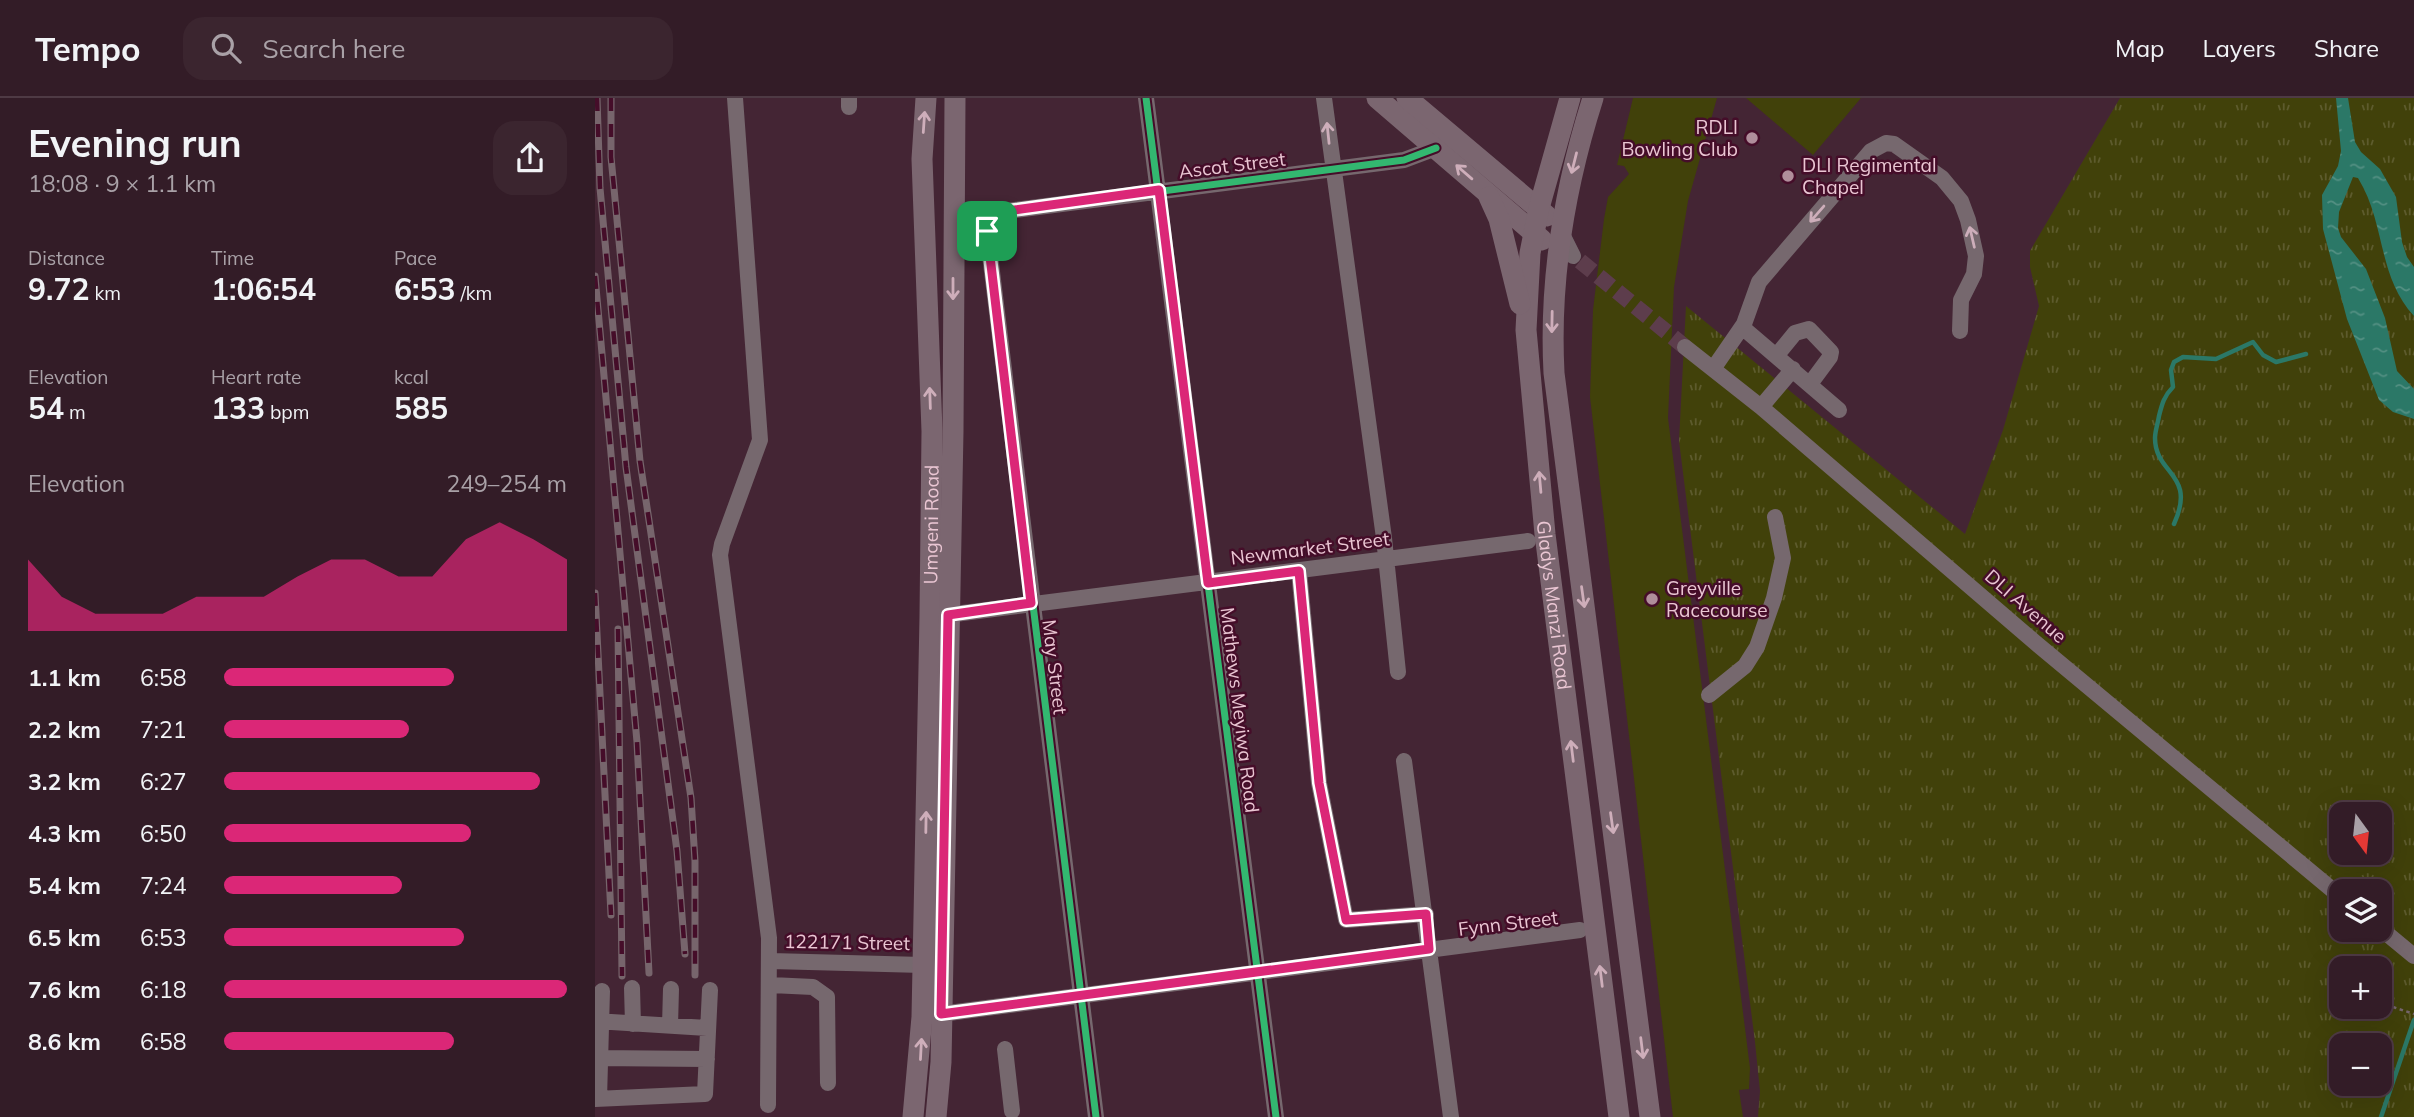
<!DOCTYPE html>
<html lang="en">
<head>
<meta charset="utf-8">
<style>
  :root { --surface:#331c27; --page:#3b252f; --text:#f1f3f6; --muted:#a9a1a7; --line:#4e3a44; --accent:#db2777 }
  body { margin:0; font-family:Mulish,sans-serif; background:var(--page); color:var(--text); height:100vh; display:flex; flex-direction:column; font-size:26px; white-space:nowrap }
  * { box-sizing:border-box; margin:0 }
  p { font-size:23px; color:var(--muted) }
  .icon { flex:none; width:38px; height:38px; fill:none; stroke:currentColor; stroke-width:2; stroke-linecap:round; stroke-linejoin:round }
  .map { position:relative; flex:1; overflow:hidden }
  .details { display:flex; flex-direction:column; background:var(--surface); width:595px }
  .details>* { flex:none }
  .needle { width:46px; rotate:165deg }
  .buttons { position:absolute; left:1734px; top:704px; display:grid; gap:14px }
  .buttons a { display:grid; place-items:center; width:63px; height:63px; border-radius:14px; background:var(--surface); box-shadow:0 7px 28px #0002,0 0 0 2px var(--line); font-size:35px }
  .pin { position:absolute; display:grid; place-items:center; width:60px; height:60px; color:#fff; margin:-30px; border-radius:14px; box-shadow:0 4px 10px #0006 }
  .round { display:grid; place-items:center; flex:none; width:74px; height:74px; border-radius:21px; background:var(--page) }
  .overview { display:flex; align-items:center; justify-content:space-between; height:119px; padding:0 28px }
  h1 { font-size:38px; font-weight:700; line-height:52px }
  .stats { display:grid; grid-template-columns:repeat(3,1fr); gap:10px; height:119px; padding:7px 28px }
  .stats div { display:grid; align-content:center }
  .stats b { font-size:30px; font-weight:700 }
  .stats small { font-size:19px; font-weight:400 }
  .stats p { font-size:19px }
  .chart { height:196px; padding:14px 28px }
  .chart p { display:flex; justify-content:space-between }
  .chart svg { width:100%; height:126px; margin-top:7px; fill:var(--accent); opacity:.7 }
  ul { padding:0 28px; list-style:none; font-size:23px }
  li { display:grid; grid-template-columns:112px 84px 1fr; align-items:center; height:52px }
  li i { height:18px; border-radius:9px; background:var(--accent) }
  header { display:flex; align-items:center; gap:42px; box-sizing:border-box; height:98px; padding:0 35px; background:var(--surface); border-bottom:2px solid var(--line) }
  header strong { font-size:33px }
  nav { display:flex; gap:38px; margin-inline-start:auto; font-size:24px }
  .search { width:490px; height:63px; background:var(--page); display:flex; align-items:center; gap:18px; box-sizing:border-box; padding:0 24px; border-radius:21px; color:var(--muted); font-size:26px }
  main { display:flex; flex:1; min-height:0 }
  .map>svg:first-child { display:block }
  .grass { fill:url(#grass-tufts); fill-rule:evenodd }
  .garden { fill:#41410a }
  .water { fill:url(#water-ripples) }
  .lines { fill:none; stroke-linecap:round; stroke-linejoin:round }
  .stream { stroke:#2b7867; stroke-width:4.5 }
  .minor-tunnel { stroke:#5d3d4c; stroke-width:16; stroke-dasharray:16 8; stroke-linecap:butt }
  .path { stroke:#76666d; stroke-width:2.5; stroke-dasharray:3.5 3.5; stroke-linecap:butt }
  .minor { stroke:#76686e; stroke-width:16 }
  .major { stroke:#7b6670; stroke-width:21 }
  .rail-casing { stroke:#77656c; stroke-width:7 }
  .rail { stroke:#450d29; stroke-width:4.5; stroke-dasharray:13; stroke-linecap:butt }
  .cycleway-casing { stroke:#450d29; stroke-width:11 }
  .cycleway { stroke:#33b770; stroke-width:7 }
  .oneway { stroke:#ceaeba }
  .oneway2 { stroke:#cdaeba }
  .route-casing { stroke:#fff; stroke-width:14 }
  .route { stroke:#db2777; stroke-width:9 }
  .poi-dot { fill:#b08e9b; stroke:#450d29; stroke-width:2.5 }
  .labels { text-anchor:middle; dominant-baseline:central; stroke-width:5; stroke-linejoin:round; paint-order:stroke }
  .poi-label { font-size:19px; fill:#eac6d3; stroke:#450d29; text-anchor:start }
  .street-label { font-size:19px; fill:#eac6d3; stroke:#450d29 }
</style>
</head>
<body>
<header>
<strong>Tempo</strong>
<div class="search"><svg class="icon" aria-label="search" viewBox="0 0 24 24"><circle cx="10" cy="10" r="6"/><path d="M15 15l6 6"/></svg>Search here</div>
<nav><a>Map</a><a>Layers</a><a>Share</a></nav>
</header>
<main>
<section class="details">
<div class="overview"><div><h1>Evening run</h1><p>18:08 · 9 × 1.1 km</p></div><a class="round"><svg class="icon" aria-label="share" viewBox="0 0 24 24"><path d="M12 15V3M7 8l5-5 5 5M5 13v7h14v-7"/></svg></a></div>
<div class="stats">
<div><p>Distance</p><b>9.72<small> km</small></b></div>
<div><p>Time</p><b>1:06:54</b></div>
<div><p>Pace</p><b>6:53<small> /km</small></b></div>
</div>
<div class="stats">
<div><p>Elevation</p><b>54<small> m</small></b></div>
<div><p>Heart rate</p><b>133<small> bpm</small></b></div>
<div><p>kcal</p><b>585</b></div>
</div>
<div class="chart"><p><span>Elevation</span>249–254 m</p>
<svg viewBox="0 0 160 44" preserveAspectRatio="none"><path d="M0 44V19L10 32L20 38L30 38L40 38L50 32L60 32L70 32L80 25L90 19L100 19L110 25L120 25L130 12L140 6L150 12L160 19V44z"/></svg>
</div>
<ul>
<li><b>1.1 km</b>6:58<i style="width:67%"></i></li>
<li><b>2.2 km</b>7:21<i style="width:54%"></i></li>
<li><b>3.2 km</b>6:27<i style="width:92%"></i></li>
<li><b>4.3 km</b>6:50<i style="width:72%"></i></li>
<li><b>5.4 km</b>7:24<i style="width:52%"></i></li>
<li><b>6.5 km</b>6:53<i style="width:70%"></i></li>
<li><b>7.6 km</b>6:18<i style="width:100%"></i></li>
<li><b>8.6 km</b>6:58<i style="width:67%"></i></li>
</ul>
</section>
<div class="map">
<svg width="1819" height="1019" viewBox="0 0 1819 1019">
  <defs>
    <pattern id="grass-tufts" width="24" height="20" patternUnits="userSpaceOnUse" patternTransform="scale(1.75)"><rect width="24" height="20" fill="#41410a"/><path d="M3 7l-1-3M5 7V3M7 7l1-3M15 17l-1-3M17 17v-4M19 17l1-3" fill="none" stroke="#5d5b2d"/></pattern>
    <pattern id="water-ripples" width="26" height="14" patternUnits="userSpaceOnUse" patternTransform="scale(1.75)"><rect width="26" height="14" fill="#2b7867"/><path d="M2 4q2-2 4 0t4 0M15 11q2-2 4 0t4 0" fill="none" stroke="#549083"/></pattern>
  </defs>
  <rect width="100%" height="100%" fill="#442534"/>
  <path class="grass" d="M1525,0h294v1019h-656l2,-26 -5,-49 -76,-601 7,-135 279,228 38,-104 36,-124 -9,-39v-16zM1746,716h39v38h-39zM1746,793h39v38h-39zM1746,870h39v38h-39zM1746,947h39v38h-39z"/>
  <path class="garden" d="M1038,0h84l-29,103 -14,86 -6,131 82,650 -1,21 -10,1 4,27h-70l-83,-720 3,-87 11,-91 4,-22 21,-23 -5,-8 -7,-1z
    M1151,0h115l-48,57z"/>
  <path class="water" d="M1741,0h12l7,44 6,10 19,17 16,28 6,45 5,15 7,10v49c-37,-40 -28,-93 -56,-138l-5,-1 -14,35 -1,16 3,9 25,32 19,49 12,53 17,18v30l-21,-7 -14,-12 -32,-81 -24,-90 -1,-34 16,-29 3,-15z"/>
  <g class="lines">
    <path class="stream" d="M1579,426c23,-51 -19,-49 -19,-86 0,-7 3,-15 4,-22 3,-12 5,-20 14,-29l-2,-17 3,-8 9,-5 33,2 37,-17 10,13 13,7 30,-8
      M1786,1019l33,-97"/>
    <path class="minor-tunnel" d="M985,163l105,86"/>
    <path class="path" d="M1798,909l21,7"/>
    <path class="minor" d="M140,0l25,342 -38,104 -2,11 49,383 -1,167
      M254,0v9
      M551,0l130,1019
      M729,0l60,440 14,134
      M965,132l13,26
      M1147,229l97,83
      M1090,249l76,60 276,237 304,253
      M1182,257l18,-22 14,-4 22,23 -1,5 -20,27
      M1118,271l31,-45 15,-42 112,-131 15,-8 8,1 48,34 19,23 7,19 8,36 -2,18 -13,26 -1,31
      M1166,309l32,-38
      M704,473l20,212 27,137 80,-6
      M344,518l589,-75
      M1114,597l36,-29 12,-19 17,-49 9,-40 -8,-41
      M809,663l47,356
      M1785,830l34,28
      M176,863l152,4
      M176,887l42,2 14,10 1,86
      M37,890l1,36
      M346,916l639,-84
      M0,923l112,7
      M75,928l1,-37
      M410,951l7,62
      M0,960l112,1
      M0,1001l110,-5 5,-104
      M4,1001l3,-108
      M501,1019l-109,-886 4,-10 16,-10 397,-51 32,-12"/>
    <g class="major">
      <path d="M782,0l165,142"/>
      <path d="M812,0l140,118"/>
      <path id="s1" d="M975,0l-31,110 -9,45 -4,77 19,204 74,583"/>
      <path d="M998,0c-29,91 -44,180 -39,275l96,744"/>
      <path d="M894,99l10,22 21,85"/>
      <path id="s2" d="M318,1019l9,-100 8,-400 2,-186 -10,-272 4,-61"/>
      <path d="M341,1019l5,-55 12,-631 2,-333"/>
    </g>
    <defs>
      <path id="rail" d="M2,0l3,90 26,279 51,384 8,103
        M16,0v59l29,304 51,337 4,63v114
        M0,178l42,466 12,231
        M0,495l16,322
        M23,531l4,347"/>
    </defs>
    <use href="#rail" class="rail-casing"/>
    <use href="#rail" class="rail"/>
    <defs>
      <path id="cycleway" d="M551,0l130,1019
        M501,1019l-109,-886 4,-10 16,-10 397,-51 32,-12"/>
    </defs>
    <use href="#cycleway" class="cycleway-casing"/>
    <use href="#cycleway" class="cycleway"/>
  </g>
  <defs><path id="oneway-shaft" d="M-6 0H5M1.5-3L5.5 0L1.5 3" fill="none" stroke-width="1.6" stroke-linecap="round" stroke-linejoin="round" transform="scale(1.75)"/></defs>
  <g class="oneway">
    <use href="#oneway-shaft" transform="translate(329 24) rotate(-86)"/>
    <use href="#oneway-shaft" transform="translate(979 65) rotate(104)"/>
    <use href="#oneway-shaft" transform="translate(869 74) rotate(-139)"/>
    <use href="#oneway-shaft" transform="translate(358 191) rotate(90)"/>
    <use href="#oneway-shaft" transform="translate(957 224) rotate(91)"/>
    <use href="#oneway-shaft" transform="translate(335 300) rotate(-92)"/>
    <use href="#oneway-shaft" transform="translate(945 384) rotate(-95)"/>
    <use href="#oneway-shaft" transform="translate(988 499) rotate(82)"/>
    <use href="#oneway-shaft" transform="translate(977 653) rotate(-97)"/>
    <use href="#oneway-shaft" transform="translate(331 724) rotate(-89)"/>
    <use href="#oneway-shaft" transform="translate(1017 725) rotate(82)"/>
    <use href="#oneway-shaft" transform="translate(1006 878) rotate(-97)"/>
    <use href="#oneway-shaft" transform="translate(1047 950) rotate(83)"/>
    <use href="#oneway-shaft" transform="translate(326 951) rotate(-87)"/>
  </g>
  <g class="oneway2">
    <use href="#oneway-shaft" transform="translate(733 35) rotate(-96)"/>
    <use href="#oneway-shaft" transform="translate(1222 116) rotate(131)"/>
    <use href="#oneway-shaft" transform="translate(1377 139) rotate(-103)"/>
  </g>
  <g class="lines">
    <defs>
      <path id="route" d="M564,92l49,393 91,-12 20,212 27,137 80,-6 3,35 -488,65 7,-399 83,-12 -44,-372 4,-10 16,-10z"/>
    </defs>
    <use href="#route" class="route-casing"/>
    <use href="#route" class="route"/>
  </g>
  <g class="poi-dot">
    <circle cx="1157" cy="40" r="7"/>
    <circle cx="1193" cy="78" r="7"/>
    <circle cx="1057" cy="501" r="7"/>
  </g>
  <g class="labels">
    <g class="poi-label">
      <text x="1143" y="29" text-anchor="end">RDLI<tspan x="1143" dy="22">Bowling Club</tspan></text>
      <text x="1207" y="67">DLI Regimental<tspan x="1207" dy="22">Chapel</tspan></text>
      <text x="1071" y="490">Greyville<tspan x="1071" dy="22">Racecourse</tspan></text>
    </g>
    <g class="street-label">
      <text transform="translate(637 67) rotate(-7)">Ascot Street</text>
      <text stroke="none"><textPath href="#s2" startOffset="593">Umgeni Road</textPath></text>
      <text transform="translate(715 450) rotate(-7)">Newmarket Street</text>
      <text stroke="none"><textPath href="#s1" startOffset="514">Gladys Manzi Road</textPath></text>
      <text transform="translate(1431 508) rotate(41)">DLI Avenue</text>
      <text transform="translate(460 569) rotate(83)">May Street</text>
      <text transform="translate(645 612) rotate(83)">Mathews Meyiwa Road</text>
      <text transform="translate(913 825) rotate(-7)">Fynn Street</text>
      <text transform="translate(252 844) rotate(1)">122171 Street</text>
    </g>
  </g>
</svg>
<div class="buttons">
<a><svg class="needle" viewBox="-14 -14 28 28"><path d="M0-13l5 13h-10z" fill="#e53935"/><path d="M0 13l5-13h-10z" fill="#a9a1a7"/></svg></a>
<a><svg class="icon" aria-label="layers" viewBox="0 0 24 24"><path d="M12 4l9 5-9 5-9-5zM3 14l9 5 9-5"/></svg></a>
<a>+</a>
<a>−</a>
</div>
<div class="pin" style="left:392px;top:133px;background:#1e9e55"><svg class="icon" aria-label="arrive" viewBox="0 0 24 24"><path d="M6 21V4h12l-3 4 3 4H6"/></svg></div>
</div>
</main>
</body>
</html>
